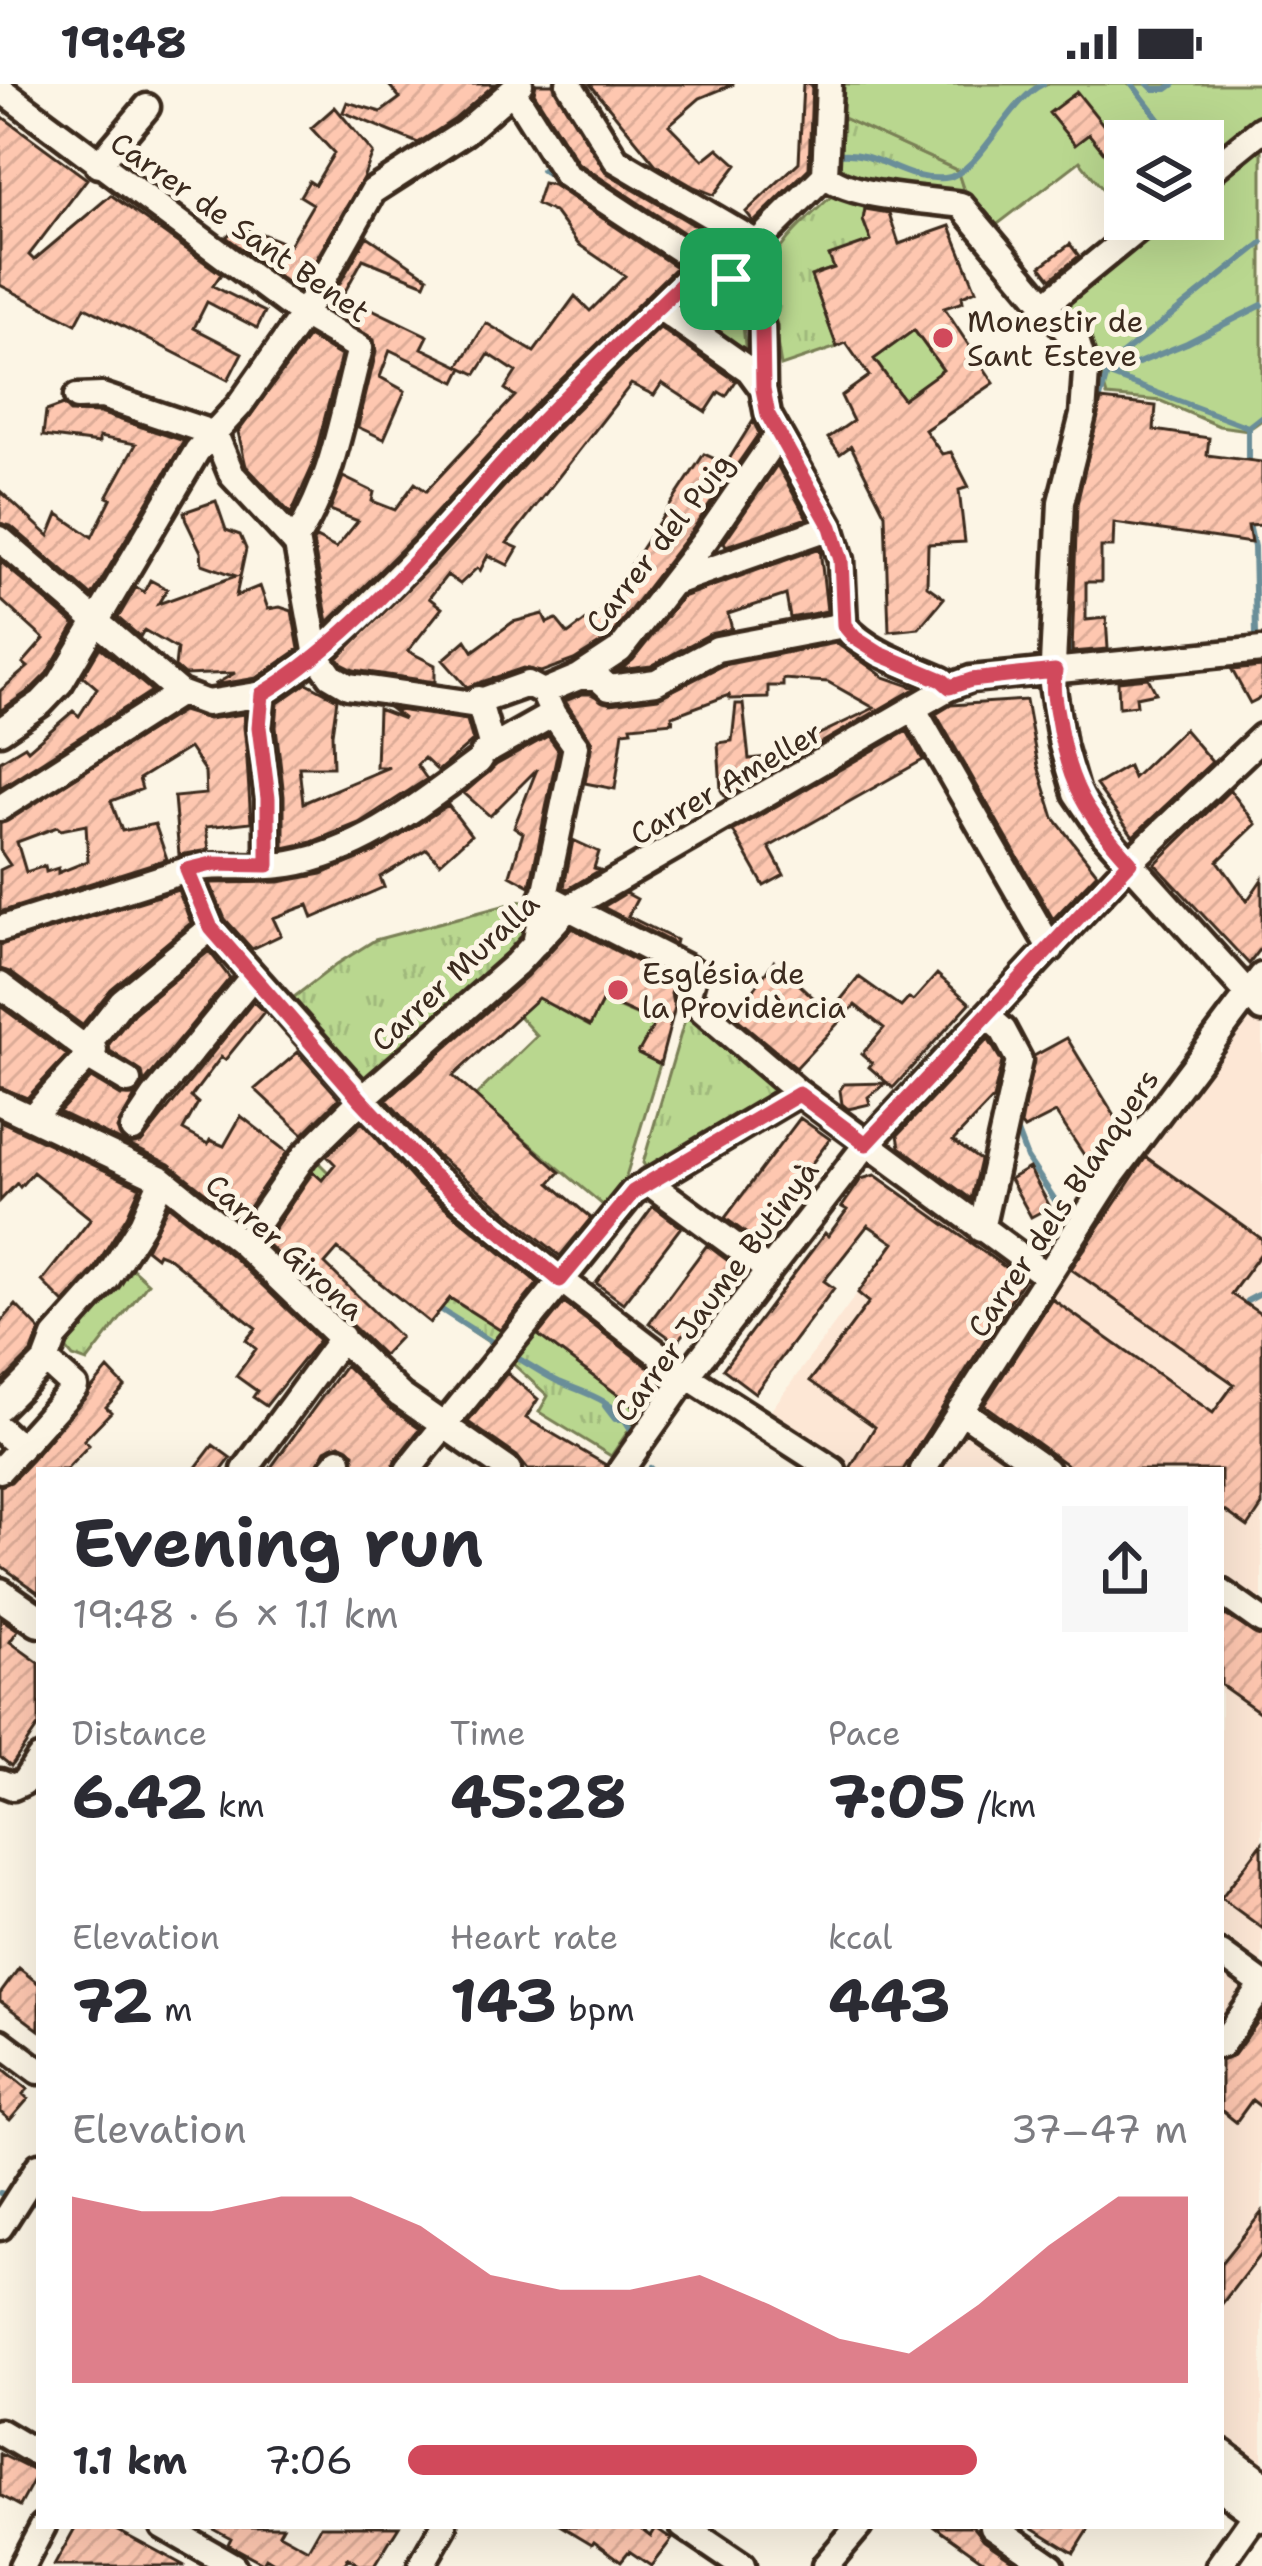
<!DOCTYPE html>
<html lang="en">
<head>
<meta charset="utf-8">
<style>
  :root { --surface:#fff; --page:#f7f7f7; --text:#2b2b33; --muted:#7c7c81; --accent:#d1495b }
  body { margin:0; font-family:"Shantell Sans",sans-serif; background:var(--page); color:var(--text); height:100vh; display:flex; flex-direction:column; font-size:45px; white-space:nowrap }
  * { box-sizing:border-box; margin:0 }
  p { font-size:39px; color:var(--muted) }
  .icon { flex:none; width:66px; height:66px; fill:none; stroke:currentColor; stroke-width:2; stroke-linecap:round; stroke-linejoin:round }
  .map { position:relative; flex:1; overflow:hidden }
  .sheet { position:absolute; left:36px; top:1383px; width:1188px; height:1062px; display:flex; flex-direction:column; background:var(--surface); border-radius:0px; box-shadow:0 12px 48px #0002 }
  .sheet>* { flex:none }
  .tools { position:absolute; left:1104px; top:36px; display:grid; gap:24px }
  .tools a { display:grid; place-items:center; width:120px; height:120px; border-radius:0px; background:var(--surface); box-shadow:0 12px 48px #0002; font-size:60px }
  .pin { position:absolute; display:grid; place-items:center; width:102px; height:102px; color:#fff; margin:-51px; border-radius:24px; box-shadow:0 6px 18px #0006 }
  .round { display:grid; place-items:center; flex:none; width:126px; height:126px; border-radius:0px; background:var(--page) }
  .overview { display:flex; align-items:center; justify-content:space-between; height:204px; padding:0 36px }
  h1 { font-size:66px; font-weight:700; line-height:90px }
  .stats { display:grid; grid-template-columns:repeat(3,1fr); gap:18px; height:204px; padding:12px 36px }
  .stats div { display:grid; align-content:center }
  .stats b { font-size:60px; font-weight:700 }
  .stats small { font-size:33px; font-weight:400 }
  .stats p { font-size:33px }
  .chart { height:336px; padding:24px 36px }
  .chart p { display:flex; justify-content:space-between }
  .chart svg { width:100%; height:216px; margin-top:12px; fill:var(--accent); opacity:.7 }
  ul { padding:0 36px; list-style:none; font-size:39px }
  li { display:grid; grid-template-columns:192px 144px 1fr; align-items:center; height:90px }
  li i { height:30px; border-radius:15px; background:var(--accent) }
  .status { display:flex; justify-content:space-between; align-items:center; height:84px; padding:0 60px; background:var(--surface); direction:ltr }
  .status svg { height:33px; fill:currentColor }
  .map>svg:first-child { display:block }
  .built { fill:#fde7d5 }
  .park { fill:url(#park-tufts); stroke:#7a8056; stroke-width:3 }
  .garden { fill:#b9d78f; stroke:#7a8056; stroke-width:3 }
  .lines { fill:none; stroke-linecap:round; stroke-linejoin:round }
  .stream { stroke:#6a8e99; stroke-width:6 }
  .building { fill:url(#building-hatch); stroke:#3b2a1e; stroke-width:3; fill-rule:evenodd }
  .minor-casing { stroke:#3b2a1e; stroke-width:33 }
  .major-casing { stroke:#3b2a1e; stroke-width:39 }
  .minor { stroke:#fcf5e5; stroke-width:24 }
  .major { stroke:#fcf5e5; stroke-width:30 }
  .route-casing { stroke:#fff; stroke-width:24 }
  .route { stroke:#d1495b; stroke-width:15 }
  .poi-dot { fill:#d1495b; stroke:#fcf5e5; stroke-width:4.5 }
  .labels { text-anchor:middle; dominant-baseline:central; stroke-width:10; stroke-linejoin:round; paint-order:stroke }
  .street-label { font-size:30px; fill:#3b2a1e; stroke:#fcf5e5 }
  .poi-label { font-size:30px; fill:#3b2a1e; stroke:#fcf5e5; text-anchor:start }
</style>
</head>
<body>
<div class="status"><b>19:48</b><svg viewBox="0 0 49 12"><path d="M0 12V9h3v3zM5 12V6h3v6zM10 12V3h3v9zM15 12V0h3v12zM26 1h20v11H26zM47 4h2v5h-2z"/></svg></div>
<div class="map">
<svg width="1262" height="2482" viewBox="0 0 1262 2482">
  <defs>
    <pattern id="park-tufts" width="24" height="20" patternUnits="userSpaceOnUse" patternTransform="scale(3)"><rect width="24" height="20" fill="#b9d78f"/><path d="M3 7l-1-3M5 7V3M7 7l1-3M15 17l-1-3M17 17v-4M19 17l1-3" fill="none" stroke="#a0b97b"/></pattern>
    <pattern id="building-hatch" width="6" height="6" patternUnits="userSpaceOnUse" patternTransform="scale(3)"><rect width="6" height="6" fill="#fec7b0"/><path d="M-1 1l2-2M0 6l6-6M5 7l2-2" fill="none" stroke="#dbab97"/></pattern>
  </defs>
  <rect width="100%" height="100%" fill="#fcf5e5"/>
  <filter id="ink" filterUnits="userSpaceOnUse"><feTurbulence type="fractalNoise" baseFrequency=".00833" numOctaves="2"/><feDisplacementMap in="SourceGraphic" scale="24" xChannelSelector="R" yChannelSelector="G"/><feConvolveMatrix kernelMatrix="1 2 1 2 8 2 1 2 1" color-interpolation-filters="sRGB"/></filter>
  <g filter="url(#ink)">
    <path class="built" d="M1262,874v1528l-41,-31v-985h-372l-83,-53 165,-224 116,82 192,-290z"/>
    <path class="park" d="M839,32l119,55 5,18c-25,2 -98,1 -117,-16 -14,-11 -8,-42 -7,-57z
      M835,109l42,10 -12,4 -2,13 13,33 -28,-3 -18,6 4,12 -23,8 26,71 -56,19c-17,-105 -27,-99 54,-173z
      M536,813l-7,39 -169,153 -75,-85 52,-40 38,-24z
      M688,925l94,80 -133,83 -6,-9z
      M316,1076l146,146 40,25 34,2 105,79 -30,44 -72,-44 9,-16 -58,-53 -66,-44 -101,-102 -25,-18z
      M123,1176l25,23 -61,79 -14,-5 -14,-17z"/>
    <path class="garden" d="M840,0h422v336l-14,10 -29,-4 -58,-25 -54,-5 -13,-45 -39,-49 83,-69 -11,-14h76v-78h-78v76l-45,-56 -86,66 -29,-33 -8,-24 -118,-54z
      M706,203l35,17 7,72 -72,-49z
      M914,246l29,40 -40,29 -29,-40z
      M538,914l51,28 14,-25 52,22 -16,29 21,12 -36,119 -20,23 -130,-109 63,-61 -19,-21z"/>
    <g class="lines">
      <path class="stream" d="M1132,0l44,57
        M1148,0l5,5h14l7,-5
        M839,70c40,-4 61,28 106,24 34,-3 63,-78 98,-94
        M542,86l17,11
        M1109,291l78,-32 75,-38
        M1112,292l136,51 14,-11
        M1094,335l16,-55 152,-121
        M1248,343v38
        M1248,436l6,27 2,88
        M1070,575l4,-164
        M1015,1043l12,31 36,54
        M1247,1217l15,-8
        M437,1223l55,35
        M516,1273c14,8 28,18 43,25 26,11 56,18 71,46
        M605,1322l10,13h10
        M650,1384l2,2
        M0,2109l4,1
        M33,2119l6,1"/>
    </g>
    <path class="building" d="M388,0h107l-40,35 -37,24 -75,-31 4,-10 34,10 19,-14z
      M536,0h17l54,90 126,74 -4,6 -4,3 -15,-7 -132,-87 -44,-70z
      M590,0h144l-34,14 -31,27 34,35 15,-12 19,17 -23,30 -20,-8 -38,-22z
      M803,0h9l-3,84 -55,54 -8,-10 53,-50z
      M1077,8l48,60v27l-36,-45 -14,11 -26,-32z
      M335,23l38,46 -10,25 -65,113 -72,-54 14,-12 49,20 24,-41 -13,-8 9,-15 6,4 19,-32 -23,-25z
      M0,31l87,64 -58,76 5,5 77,-65 110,79 -8,12 52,26 -8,16 -50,-26 -13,26 48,25 -14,27 -143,-73 -9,17 -76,-39z
      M543,99l10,2 123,82 -148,145 -113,124 -87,86 -15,-80 3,-4 20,10 22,-27 -28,-11 13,-33 31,15 -2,9 23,9 20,-27 11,8 89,-95 -10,-7 11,-17 -27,-18 -13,20 -17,-8 27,-43 48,29 41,-56 15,15 35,-35 -47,-32 -23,-31 -19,-9z
      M865,125l24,4 10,31 51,-18 26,64 -14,6 1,6 -19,6 50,75 -69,47 17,24 9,-2 18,35 -10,3 6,52 -37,2 -1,42 17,12 -25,30 -30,3 -4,-117 -34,-68 -11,8 -12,-16 25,-17 -12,-25 28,-20 -23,-33 -9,4 -26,-71 23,-8 -5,-12 42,-15 -8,-21zM914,246l29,40 -40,29 -29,-40z
      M367,152l61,41 -3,7 -62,-25 -20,36 85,41 -6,12 41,20 -7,14 -66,-32 -10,27 25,14 -21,48 -26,-12 18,-75 -2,-12 -49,-31z
      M1070,160l9,12 -28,23 -10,-13z
      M660,244l76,53 -10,15 -7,-4 -13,20 -44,-29 -8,12 -23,-11 -124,159 11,5 -10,17 -20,-10 -8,16 -3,-3 -17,16 -13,-9 -18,23 13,10 -34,43 27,14v17l-81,-12 -12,-6 -4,-6 101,-100 113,-124z
      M308,253l33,19 -29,111 -21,47 -45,-48 -8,-34z
      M1101,316l55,6 -2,24 55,8 -2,17 55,7v63l-14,1 3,17 -137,-20 -1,24h-12v35h-15v38l20,-2 2,31 -36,3 5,-148z
      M63,321l7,7 30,1 84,28 -92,155 -81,-70 -11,-3v-32l49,45 9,-22 34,23 19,-38 -4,-2 29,-53 -37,-7v6l-56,-7 3,-25z
      M753,337l6,12 -66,96 -84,109 -35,22 -33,12 -18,-4 -56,19 -24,-27 23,-20 7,11 40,-29 30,-8 4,9 9,-4 12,15 21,-16 4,4 111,-168 22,10z
      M777,381l30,53 -81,28 -2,-4z
      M216,417l10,29 14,5 6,14 -10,47 24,-10 8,23 12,-2 12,4 7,38 -42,29 -43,7 21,-12 -51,2 -9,-8 2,-18 -33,-19 -4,7 -22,-19 18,-31 8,5 6,-12 17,9 -9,15 78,-28 -34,-12 -1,-12 -15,-31 -2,-9z
      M820,464l7,63 -37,7 -4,-23 -58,19 4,15 -22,5 -59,32 -31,4 13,-10 49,-63z
      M0,477l75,64 -28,48 -17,17 -30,21v-20l28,-24 -5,-4 21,-24 -44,-40z
      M836,559l48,34 32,11 -190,110 -5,-8 -3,-47 14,-2 4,-37h7l6,55 28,-3 -1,-11 29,-4 69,-33 -46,-26 -45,-3v7h-15v12l-38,1 -1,-4 -57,21 1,6 -42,4 1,4 -9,1 -8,58 -30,-6 7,-41 -27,-41 17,-7h9l19,10 48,-6 65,-33z
      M100,563l52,44 -152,97v-27l25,-15 3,4 45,-39 6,5 18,-28 -14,-12z
      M1262,583v30l-12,6 -18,-33z
      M1148,594l8,15 -20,4 1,8 -18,2 -1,-26z
      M307,599l30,16 -5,35 1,33h-34l4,36 86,-36h-13l2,-58 26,10 -13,-10 76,11 6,21 -35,30 -14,-13 -7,7 10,14 -68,44 -47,19 -28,6v-52l-8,-69 2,-24z
      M1026,616l12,66 16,52 43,55 -44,46 -117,-205 15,-9z
      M182,627l26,8 36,-5 7,108 -45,5 3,23 -30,5 -5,-58 32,-3 -1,-22 -16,-24 -50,31 3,10 -31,12 11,30 33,-7 12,35 -167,53v-42l10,-5 -10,-15v-26zM86,741l2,36 -30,12v-5l-12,4 -1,-6 -19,6 -9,-30 40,-15 4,3z
      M1184,645l28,33 -79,74 -37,-51 32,-19 5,12z
      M907,647l16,29 -154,87 15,28 -20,11 -31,-55z
      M548,652l10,14 -28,136 -20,-11 13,-42 -9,-6 23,-58 -47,47 -26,-23 32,-28z
      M1230,706l26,34 -38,37 29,40 15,-22v68l-13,17 -94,-100z
      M448,721l23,30 -31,28 -13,-14 -47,28 4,10 -71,31 -5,-13 -35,13 8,17 -29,14 -27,-30 -15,-36 69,-1 43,-8 53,-22z
      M573,756l26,12 -5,16 6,2 -32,19 -4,-2z
      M178,806l13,33 -80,66 -29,36 -72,-53 -10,-3v-24z
      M626,809l11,6 -9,17 48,24 -1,4 -72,-37z
      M572,844l102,53 -3,13 4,13 -15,57 -22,-11 17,-30 -52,-23 -13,26 -52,-28 -85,78 107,96 -10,11 41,35 -31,38 -127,-104 -46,-52 140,-124z
      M209,867l21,27 -86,105 -2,-11 -32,-21 -1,-7 25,-31z
      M774,877l56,52 29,-36 42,30 8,-9 4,3 24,-27 33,29 -77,85 -24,-21 3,-4 -10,-9 22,-26 -29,-23 -59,63 -61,-51z
      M253,918l11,10 -39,48 -4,-3 -30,40 7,6 -15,27 25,14 2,-4 14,6 17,-30 46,36 -47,68 -71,-56 -110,-52 32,-34 30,18h14l-18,33 8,14h16z
      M0,922l67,49 -40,43 -27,-11z
      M1067,954l57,93 -30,39 -38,-57 -32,16 -3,-4 13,-69z
      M988,955l14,23 -9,37 -40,42 27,19 -9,39 -71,-52 -2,-12z
      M298,968l41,46 -36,36 -48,-45z
      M886,999l-18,14 2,7 -22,5 -6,-5 -2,-14 4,-6z
      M800,1034l30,21 -75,101 -30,-22z
      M0,1037l140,66 -13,29 -33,53 -30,34 -22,-22 49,-62 -58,-47 -13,15 -3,-4 -17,18z
      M362,1038l57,64 119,97 -38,47 -50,-32 -20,25 -92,-74 -13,15 75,73 -17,18 -118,-113 48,-70 9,8 13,-16 -8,-8z
      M1146,1073l116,82v13l-31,42 31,21v191l-14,21 -27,-19v-38h-147l-90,-65 68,-106 161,114 21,-29 -163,-115z
      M1029,1084l21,39 -19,10 -21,-38z
      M875,1091l148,105 -120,190h-54l26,-43 -65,-46 59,-79 -11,-9 36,-50 -26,-18 -44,56 10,7 -79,105 -32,-24 102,-136 3,3 19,-26 -5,-3 19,-28z
      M168,1121l64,51 87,84 -53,66 -13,-9 4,-6 -21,-15 20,-27 -10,-9 10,-12 -88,-71 -10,-4 -2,4 -10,-8z
      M653,1122l28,21 -58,76 -27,-20z
      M707,1161l28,21 -58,77 -28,-20z
      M564,1219l99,75 -22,34 -103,-77z
      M16,1221l24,25 -8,22 -32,32v-61z
      M345,1281l44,42 31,22 -25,31 -3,10h-40l2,-17 -14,-9 -14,6 -11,20h-46z
      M108,1285l17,18 -19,20 5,5 -27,28 5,5 -23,25h-27v123l-39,-28v-79l11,-4 21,-22z
      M507,1289l31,26 -12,19 80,47 -1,5h-77l-11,-14 -49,-34z
      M213,1361l18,13 -9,12h-28z
      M1225,1531l37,22v77l-41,-29v-64z
      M0,1534l18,12 -8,12 29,21v62l-28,41 -11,-9z
      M1262,1759v85l-41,-30z
      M19,1884l20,16v46l-39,-29v-7z
      M1262,1932v92l-10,-8 -16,22 -15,-12v-49l13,-6z
      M0,1982l28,23 -5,5 5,5 -18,21 -10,-8z
      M1262,2128v40l-41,53v-42z
      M0,2370l38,19 -18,33 -20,-11z
      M76,2442h35l74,40h-131z
      M209,2442h74l-4,7 29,16 13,-23h78l-25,40h-13l-13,-8 -4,8h-65l-13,-8 -3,5 -35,-19 3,-6z
      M562,2442h76l13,10 5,-8 16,11 -21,27 -22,-15 -8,10 -27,-20 -2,3z
      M935,2442h38l11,14 38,26h-31z
      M1030,2442h61l-17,27z"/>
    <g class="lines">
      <defs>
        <path id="minor" d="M569,0l47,76 141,83
          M0,5l303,226 57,33c-18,67 -27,136 -66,194
          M513,7l53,84 136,89 49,26 11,38 1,61 5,26 63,112 10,33 3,65
          M98,81l49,-58
          M825,91c26,23 100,24 136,30l116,138 9,29 -3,43 -22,87 -9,182 10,61 14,48 28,41 158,175
          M825,91l4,-91
          M1203,93l59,-48
          M731,195l26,-36 68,-68
          M1045,221l105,-86
          M659,223l90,63 14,19
          M0,455l180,154 27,10 56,-9 54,-38 110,-109 113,-124 162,-159
          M672,499l159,-56
          M844,541c25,29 64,40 98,55l8,7
          M579,593l41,-27 86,-111 71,-103
          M543,608l36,-15h18l12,11 47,-6 61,-33 127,-24
          M263,610l-4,33 9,71v67
          M478,615l14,48
          M914,626l137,239
          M0,647l41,-28 19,-20 137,-232 42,-45 64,-91 70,-124 92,-59 55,-48
          M0,724l180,-115
          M187,786l24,58 219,245 130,106 127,97 146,94
          M544,811l150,77 -7,25 112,96 248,183
          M0,845l187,-59c35,-8 69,0 103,-6 73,-12 131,-60 189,-103l5,-8 69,-39 -10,-22 -15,-8 -56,20 -124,-18 -17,-10 -14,-20 -20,-111 -65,-70 -17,-41 -113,-38 -25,1
          M535,860l41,-198 -23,-32
          M0,901l85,63 8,-1
          M85,964l37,-47 89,-73
          M89,974l39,23
          M0,1019l162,76 81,65 157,151 108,75
          M32,1033l62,-67
          M133,1045l22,-33 98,-120
          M648,1098l120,88
          M981,1145l38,-169 -16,-30 -15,-13
          M243,1160l61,-88 57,-56 155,-136 52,-56 382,-221 21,-8 291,-29
          M0,1323l46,-46 9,-24 52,-58 35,-55 20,-45
          M960,1326l86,60
          M0,1345l21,19
          M0,1386l75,-83 -29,-26
          M245,1386l97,-133
          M331,1386l8,-10
          M408,1386l225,-278 166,-99
          M621,1386l66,-94 179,-231 263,-282 133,-126
          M923,1386l187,-292 152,-202
          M1221,1508l41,29
          M0,1698l13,5 11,-5 15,-23
          M1221,1870l41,30
          M0,1958l39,29
          M1221,1961l41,-58
          M0,2143l39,-61
          M0,2348l39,23
          M163,2442l70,40
          M683,2442l59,40
          M993,2442l58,40
          M22,2482l21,-40
          M421,2482l23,-40
          M825,2482l34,-40
          M1219,2482l43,-61"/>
        <path id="major" d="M0,1510l39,27
          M1221,2371l41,31
          M1221,2401l41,30"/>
      </defs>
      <use href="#minor" class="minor-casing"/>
      <use href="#major" class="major-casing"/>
      <use href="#minor" class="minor"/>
      <use href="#major" class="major"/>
    </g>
  </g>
  <g class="lines" filter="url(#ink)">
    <defs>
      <path id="route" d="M702,181l49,25 11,38 1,61 5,26 63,112 10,33 3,65 11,13 25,16 62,26 8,7 21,-7 84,-9c-4,16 0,31 3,48 10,65 28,95 72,143l-264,282 -67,-50 -166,98 -73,88 -130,-107 -69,-73 -150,-172 -24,-58 25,-6 56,1v-67l-9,-71 3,-33c102,-61 194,-182 276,-269 52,-55 109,-107 164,-160z"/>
    </defs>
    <use href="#route" class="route-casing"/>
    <use href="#route" class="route"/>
  </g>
  <g class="poi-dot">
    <circle cx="943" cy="254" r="12"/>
    <circle cx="618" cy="906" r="12"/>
  </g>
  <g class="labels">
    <g class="street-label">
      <text transform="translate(240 143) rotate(35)">Carrer de Sant Benet</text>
      <text transform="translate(659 459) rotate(-52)">Carrer del Puig</text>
      <text transform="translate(726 699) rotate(-30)">Carrer Ameller</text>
      <text transform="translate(455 888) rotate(-43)">Carrer Muralla</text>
      <text transform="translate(1063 1119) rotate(-56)">Carrer dels Blanquers</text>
      <text transform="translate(285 1163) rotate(42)">Carrer Girona</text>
      <text transform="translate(716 1207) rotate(-53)">Carrer Jaume Butinyà</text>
    </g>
    <g class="poi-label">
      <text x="967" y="237">Monestir de<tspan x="967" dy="34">Sant Esteve</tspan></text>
      <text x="642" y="889">Església de<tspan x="642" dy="34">la Providència</tspan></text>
    </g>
  </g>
</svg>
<div class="tools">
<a><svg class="icon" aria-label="layers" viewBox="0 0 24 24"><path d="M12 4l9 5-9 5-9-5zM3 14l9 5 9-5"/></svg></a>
</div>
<div class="pin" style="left:731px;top:195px;background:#1e9e55"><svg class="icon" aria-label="arrive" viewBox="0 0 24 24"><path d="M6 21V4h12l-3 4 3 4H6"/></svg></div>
<section class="sheet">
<div class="overview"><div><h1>Evening run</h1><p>19:48 · 6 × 1.1 km</p></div><a class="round"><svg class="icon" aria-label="share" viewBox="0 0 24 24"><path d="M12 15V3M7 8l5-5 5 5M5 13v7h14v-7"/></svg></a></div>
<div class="stats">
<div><p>Distance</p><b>6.42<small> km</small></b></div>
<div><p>Time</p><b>45:28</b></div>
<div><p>Pace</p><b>7:05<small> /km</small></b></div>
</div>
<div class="stats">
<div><p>Elevation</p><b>72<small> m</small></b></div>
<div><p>Heart rate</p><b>143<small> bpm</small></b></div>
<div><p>kcal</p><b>443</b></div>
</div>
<div class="chart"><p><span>Elevation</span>37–47 m</p>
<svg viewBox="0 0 160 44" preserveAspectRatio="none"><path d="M0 44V6L10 9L20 9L30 6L40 6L50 12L60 22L70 25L80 25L90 22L100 28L110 35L120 38L130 28L140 16L150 6L160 6V44z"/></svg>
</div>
<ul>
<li><b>1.1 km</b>7:06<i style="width:73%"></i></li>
</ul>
</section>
</div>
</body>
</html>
